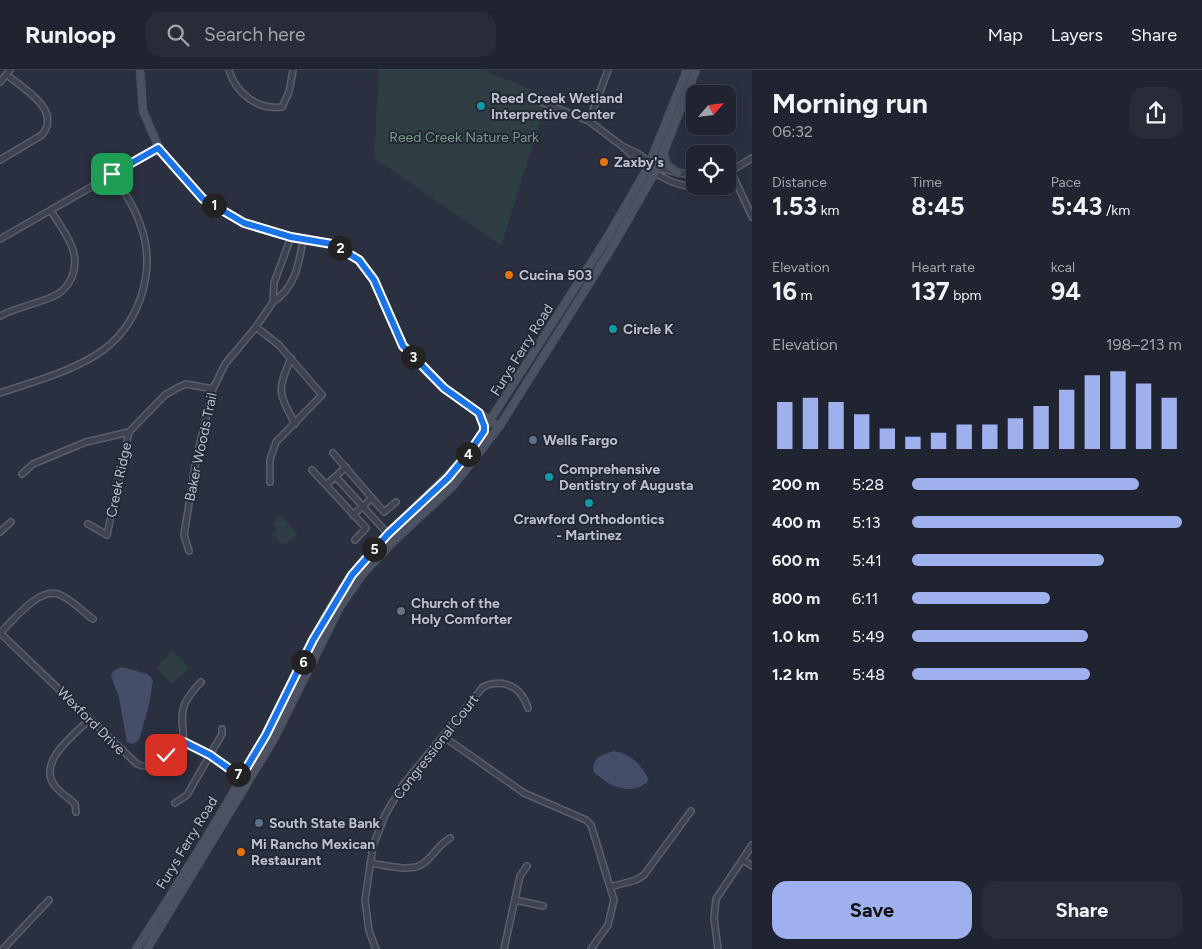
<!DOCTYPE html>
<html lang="en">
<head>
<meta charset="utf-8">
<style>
  :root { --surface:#202431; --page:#282c39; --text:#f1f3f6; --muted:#a2a4ab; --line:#3d414d; --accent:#9eb0ed }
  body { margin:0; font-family:Figtree,sans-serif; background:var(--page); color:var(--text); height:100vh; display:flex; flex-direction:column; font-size:19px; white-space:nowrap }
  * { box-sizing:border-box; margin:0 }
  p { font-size:16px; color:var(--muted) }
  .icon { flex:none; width:28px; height:28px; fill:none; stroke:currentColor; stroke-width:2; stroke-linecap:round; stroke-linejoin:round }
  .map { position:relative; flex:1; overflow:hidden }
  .panel { display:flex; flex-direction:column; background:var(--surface); width:450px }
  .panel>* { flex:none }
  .needle { width:32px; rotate:62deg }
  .tools { position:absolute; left:686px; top:15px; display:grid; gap:10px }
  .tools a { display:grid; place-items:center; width:50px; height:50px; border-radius:10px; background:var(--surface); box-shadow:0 2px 12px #0003,0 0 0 1px var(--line); font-size:25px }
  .pin { position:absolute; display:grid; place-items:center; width:42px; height:42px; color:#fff; margin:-21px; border-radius:10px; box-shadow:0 2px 8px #0006 }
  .km { position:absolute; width:25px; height:25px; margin:-12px; border-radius:50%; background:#222; color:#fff; font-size:14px; line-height:25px; text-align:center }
  .round { display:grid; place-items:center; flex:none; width:52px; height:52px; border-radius:15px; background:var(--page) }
  .headline { display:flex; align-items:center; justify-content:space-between; height:85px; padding:0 20px }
  h1 { font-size:28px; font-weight:700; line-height:38px }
  .metrics { display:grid; grid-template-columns:repeat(3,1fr); gap:8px; height:85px; padding:5px 20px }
  .metrics div { display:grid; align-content:center }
  .metrics b { font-size:25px; font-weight:700 }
  .metrics small { font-size:14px; font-weight:400 }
  .metrics p { font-size:14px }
  .chart { height:140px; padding:10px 20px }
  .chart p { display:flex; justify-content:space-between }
  .chart svg { width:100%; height:90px; margin-top:5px; stroke:var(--accent); stroke-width:6 }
  .primary-button { display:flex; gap:10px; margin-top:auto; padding:10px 20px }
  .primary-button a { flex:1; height:58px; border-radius:15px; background:var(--accent); color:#111; font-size:20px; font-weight:700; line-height:58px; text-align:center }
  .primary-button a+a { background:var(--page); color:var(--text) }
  ul { padding:0 20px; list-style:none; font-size:16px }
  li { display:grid; grid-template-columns:80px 60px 1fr; align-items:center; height:38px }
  li i { height:12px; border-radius:6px; background:var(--accent) }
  header { display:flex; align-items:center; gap:30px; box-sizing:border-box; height:70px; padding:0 25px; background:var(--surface); border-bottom:1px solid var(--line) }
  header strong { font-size:24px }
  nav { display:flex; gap:28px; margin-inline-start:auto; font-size:18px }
  .search { width:350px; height:45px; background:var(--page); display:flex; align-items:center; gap:12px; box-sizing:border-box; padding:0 18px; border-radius:15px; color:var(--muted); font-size:19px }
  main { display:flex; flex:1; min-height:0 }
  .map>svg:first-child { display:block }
  .green { fill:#2e3e43 }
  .water { fill:#444e69 }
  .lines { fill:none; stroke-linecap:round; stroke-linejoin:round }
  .street-casing { stroke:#5a5e6b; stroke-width:8 }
  .secondary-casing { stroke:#484c5a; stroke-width:9 }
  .street { stroke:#3f4351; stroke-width:5 }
  .secondary { stroke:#4d5263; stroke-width:7 }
  .route-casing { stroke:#fff; stroke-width:10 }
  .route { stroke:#1a73e8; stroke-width:6 }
  .culture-dot { fill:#0f9aa8; stroke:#232836; stroke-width:2 }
  .food-dot { fill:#e8710a; stroke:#232836; stroke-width:2 }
  .service-dot { fill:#5c6f8a; stroke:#232836; stroke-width:2 }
  .worship-dot { fill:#6b7280; stroke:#232836; stroke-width:2 }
  .labels { text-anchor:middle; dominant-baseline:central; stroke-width:4; stroke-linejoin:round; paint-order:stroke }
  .poi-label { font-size:14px; font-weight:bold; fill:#bcbfcb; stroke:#232836; text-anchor:start }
  .park-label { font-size:14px; fill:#769984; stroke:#232836 }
  .street-label { font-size:14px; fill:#bcbfcb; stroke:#232836 }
</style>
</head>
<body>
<header>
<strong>Runloop</strong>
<div class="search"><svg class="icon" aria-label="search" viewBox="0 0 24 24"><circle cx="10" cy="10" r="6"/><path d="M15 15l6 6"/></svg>Search here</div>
<nav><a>Map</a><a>Layers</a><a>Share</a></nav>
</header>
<main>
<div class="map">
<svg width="752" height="879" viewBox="0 0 752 879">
  <rect width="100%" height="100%" fill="#2b3041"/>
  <path class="green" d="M379,0h104l67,27 -14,37 -35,111 -127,-87z
    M279,446l4,1 15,17 -15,12 -11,-12 5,-5 -5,-6z
    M173,581l16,17 -17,16 -16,-17z"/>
  <path class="water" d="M122,597l25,7 6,5 -4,26 -10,35 -7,4 -5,-2 -8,-44 -8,-22 2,-5z
    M613,681c18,3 28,13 36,29 -17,18 -41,6 -56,-9 0,-14 8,-15 20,-20z"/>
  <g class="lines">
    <defs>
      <path id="street" d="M229,0c7,24 29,40 53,37l7,-15 4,-22
        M0,12l10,-12
        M541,32l48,19 33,25
        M589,51l19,-51
        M752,88l-21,13 21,46
        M0,90l42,-25c20,-25 -18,-46 -35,-60
        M695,106l-37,-8 -21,-15 -15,-7c22,21 52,46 84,40
        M0,169l159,-91
        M273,232c22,-14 26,-38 30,-62
        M0,246c17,-9 37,-12 54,-20 9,-4 14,-10 18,-19 10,-25 -8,-45 -21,-66
        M256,257l23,18 43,50 -46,47 -6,18v22
        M291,288c-14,34 -13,33 4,66
        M0,323c32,-11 67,-20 96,-38 43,-27 62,-84 44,-131 -6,-18 -17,-34 -28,-50
        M333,383l51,59 12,-10
        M312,400l54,58 -11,12
        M22,404l11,-10 53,-22 43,-10 36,-37 12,-7 9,-4 27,5
        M336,407l52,57
        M326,415l20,-18
        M353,445l19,-17
        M88,454l19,11 22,-103
        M0,462l11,-10
        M189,481l-5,-16 12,-75 17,-71 12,-25 31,-37 17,-25 1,-19 17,-46
        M0,563l137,131c19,9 31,-14 47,-22l26,13 31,22
        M0,563c14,-13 38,-45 58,-39 12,4 25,18 35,25
        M444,667l80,56 62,27 5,5 23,75 -6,25 -17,24
        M184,672c-3,-31 -5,-37 17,-60
        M175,733l12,-8 35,-61v-5
        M76,742l-1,-8c-6,-6 -15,-11 -20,-18 -19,-24 20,-52 35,-67
        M743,790l9,6
        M370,793c15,2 42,10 54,0 10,-8 15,-19 26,-25
        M610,817l26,-7 8,-5 47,-64
        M515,830l28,6
        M3,879l46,-49
        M376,879l-7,-18 -4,-31 8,-54 12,-31 17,-29 81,-99c20,-9 38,-1 45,21
        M504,879l16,-73 7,-10
        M718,879l-4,-31 2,-19 36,-54"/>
      <path id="secondary" d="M140,0l3,41 16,37 44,51 41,24 47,14 41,7 27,15 15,21 29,66 41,42 55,39
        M664,85l2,9 12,9
        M136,879c45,-69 89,-141 130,-213 30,-53 49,-111 85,-160 34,-47 83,-82 120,-126l136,-212 41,-71 39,-97
        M147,879l127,-210 66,-132 23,-33 30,-32 60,-56 46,-59 115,-183 43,-75 39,-99"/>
    </defs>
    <use href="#street" class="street-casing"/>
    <use href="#secondary" class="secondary-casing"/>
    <use href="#street" class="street"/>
    <use href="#secondary" class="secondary"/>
  </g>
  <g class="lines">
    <defs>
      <path id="route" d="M112,104l46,-26 45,51 41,24 47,14 41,7 27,16 15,20 29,66 41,42 35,25 5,13v5l-13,19 -23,28 -60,56 -36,41 -39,65 -47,95 -25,42 -31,-22 -26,-13 -18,13"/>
    </defs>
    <use href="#route" class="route-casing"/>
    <use href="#route" class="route"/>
  </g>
  <g class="culture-dot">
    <circle cx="481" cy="36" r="5"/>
    <circle cx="613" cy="259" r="5"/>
    <circle cx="549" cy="407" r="5"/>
    <circle cx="589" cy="433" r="5"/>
  </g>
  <g class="food-dot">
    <circle cx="604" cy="92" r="5"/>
    <circle cx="509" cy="205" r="5"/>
    <circle cx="241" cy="782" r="5"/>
  </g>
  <g class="service-dot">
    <circle cx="533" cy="370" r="5"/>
    <circle cx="259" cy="753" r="5"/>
  </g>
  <circle class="worship-dot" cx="401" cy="541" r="5"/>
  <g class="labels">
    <g class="poi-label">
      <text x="491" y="28">Reed Creek Wetland<tspan x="491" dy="16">Interpretive Center</tspan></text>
      <text x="614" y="92">Zaxby's</text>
      <text x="519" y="205">Cucina 503</text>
      <text x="623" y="259">Circle K</text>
      <text x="543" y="370">Wells Fargo</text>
      <text x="559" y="399">Comprehensive<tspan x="559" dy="16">Dentistry of Augusta</tspan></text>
      <text x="589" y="449" text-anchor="middle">Crawford Orthodontics<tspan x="589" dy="16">- Martinez</tspan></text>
      <text x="411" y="533">Church of the<tspan x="411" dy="16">Holy Comforter</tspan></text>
      <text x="269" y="753">South State Bank</text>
      <text x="251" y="774">Mi Rancho Mexican<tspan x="251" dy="16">Restaurant</tspan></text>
    </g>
    <g class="park-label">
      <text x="464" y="67">Reed Creek Nature Park</text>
    </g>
    <g class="street-label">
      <text transform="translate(522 280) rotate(-58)">Furys Ferry Road</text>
      <text transform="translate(201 377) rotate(-78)">Baker Woods Trail</text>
      <text transform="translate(119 410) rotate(-78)">Creek Ridge</text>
      <text transform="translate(91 651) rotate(45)">Wexford Drive</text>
      <text transform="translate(436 677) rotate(-52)">Congressional Court</text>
      <text transform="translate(187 773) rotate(-59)">Furys Ferry Road</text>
    </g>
  </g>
</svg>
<div class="tools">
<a><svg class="needle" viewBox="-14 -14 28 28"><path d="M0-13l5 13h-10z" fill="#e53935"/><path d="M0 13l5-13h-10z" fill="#a2a4ab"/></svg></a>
<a><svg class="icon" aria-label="locate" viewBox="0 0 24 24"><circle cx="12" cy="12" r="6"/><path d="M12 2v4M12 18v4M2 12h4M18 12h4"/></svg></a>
</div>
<div class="pin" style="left:112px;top:104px;background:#1e9e55"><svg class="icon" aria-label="arrive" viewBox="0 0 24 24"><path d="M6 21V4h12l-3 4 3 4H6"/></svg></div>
<div class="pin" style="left:166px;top:685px;background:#d93025"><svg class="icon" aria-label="check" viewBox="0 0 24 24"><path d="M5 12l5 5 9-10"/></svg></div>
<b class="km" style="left:214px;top:135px">1</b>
<b class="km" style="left:340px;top:178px">2</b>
<b class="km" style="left:413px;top:287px">3</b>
<b class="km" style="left:468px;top:384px">4</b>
<b class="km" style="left:374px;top:479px">5</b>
<b class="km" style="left:303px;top:592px">6</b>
<b class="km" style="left:238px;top:704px">7</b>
</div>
<section class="panel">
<div class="headline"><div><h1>Morning run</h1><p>06:32</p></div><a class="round"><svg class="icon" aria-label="share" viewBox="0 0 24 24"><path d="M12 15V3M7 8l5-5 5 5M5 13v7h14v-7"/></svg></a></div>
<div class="metrics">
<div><p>Distance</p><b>1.53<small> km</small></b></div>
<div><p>Time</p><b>8:45</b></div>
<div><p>Pace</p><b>5:43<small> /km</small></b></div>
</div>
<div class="metrics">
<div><p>Elevation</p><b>16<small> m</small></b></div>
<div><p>Heart rate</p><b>137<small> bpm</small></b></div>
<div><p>kcal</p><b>94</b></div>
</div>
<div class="chart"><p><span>Elevation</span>198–213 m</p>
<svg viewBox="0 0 160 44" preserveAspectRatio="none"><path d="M5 44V21M15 44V19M25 44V21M35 44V27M45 44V34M55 44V38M65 44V36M75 44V32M85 44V32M95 44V29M105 44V23M115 44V15M125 44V8M135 44V6M145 44V12M155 44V19"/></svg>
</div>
<ul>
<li><b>200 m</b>5:28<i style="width:84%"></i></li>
<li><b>400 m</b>5:13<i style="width:100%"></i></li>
<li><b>600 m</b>5:41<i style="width:71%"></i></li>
<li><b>800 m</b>6:11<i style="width:51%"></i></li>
<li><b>1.0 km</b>5:49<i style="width:65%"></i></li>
<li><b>1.2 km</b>5:48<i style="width:66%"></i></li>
</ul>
<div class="primary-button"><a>Save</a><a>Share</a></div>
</section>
</main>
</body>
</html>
